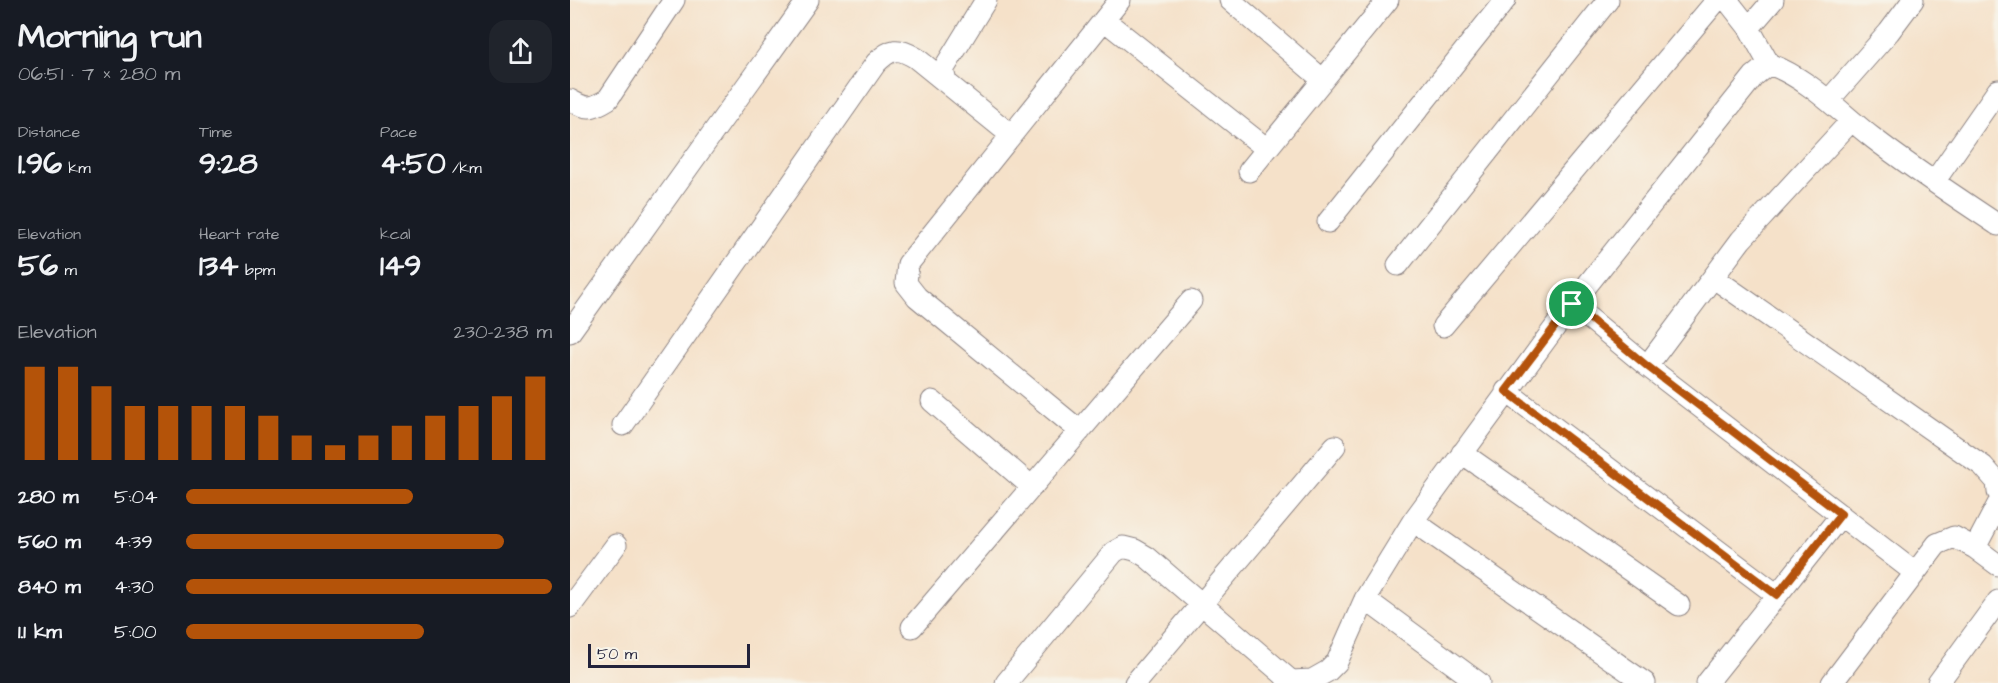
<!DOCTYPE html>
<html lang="en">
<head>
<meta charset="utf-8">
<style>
  :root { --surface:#171b24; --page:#20242c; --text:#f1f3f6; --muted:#9ea1a6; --accent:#b45309 }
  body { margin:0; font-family:"Architects Daughter",sans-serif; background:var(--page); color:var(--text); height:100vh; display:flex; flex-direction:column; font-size:22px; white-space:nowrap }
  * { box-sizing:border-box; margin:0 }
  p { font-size:20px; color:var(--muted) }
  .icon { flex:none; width:33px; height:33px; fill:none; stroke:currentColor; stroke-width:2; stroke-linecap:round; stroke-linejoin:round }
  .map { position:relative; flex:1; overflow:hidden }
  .sheet { display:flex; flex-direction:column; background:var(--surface); width:570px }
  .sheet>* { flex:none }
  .scale { position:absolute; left:18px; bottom:15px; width:162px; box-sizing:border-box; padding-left:6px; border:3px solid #22223b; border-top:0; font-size:16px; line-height:21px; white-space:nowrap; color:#22223b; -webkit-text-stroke:4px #f7f3e8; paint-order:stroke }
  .pin { position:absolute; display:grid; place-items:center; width:51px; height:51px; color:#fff; margin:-26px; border:3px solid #fff; border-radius:50%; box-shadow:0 2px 6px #0007 }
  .round { display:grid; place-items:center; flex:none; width:63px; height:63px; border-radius:18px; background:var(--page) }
  .overview { display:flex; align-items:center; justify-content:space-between; height:102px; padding:0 18px }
  h1 { font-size:33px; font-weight:700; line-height:45px }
  .stats { display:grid; grid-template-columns:repeat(3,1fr); gap:9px; height:102px; padding:6px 18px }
  .stats div { display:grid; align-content:center }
  .stats b { font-size:30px; font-weight:700 }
  .stats small { font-size:16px; font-weight:400 }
  .stats p { font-size:16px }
  .chart { height:168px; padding:12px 18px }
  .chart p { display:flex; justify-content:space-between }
  .chart svg { width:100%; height:108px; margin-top:6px; stroke:var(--accent); stroke-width:6 }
  ul { padding:0 18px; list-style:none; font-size:20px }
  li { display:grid; grid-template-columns:96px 72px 1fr; align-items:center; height:45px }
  li i { height:15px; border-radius:8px; background:var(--accent) }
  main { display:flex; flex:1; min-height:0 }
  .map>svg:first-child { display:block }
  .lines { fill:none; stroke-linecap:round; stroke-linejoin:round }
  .minor-casing { stroke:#8c8282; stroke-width:23 }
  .minor { stroke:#fff; stroke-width:21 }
  .route-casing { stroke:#fff; stroke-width:12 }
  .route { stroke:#b45309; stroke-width:8 }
</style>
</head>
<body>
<main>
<section class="sheet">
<div class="overview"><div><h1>Morning run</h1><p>06:51 · 7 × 280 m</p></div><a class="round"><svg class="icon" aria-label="share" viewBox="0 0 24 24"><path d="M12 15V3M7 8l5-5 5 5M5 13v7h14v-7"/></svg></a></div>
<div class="stats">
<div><p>Distance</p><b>1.96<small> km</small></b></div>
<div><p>Time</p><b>9:28</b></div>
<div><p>Pace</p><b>4:50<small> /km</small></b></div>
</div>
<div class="stats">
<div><p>Elevation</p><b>56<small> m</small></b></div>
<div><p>Heart rate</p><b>134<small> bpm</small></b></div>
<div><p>kcal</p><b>149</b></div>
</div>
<div class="chart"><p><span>Elevation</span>230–238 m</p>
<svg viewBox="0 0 160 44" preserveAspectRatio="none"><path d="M5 44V6M15 44V6M25 44V14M35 44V22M45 44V22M55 44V22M65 44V22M75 44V26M85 44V34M95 44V38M105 44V34M115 44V30M125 44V26M135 44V22M145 44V18M155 44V10"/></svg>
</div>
<ul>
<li><b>280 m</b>5:04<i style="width:62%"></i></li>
<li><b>560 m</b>4:39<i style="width:87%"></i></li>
<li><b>840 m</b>4:30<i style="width:100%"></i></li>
<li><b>1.1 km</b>5:00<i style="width:65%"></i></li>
</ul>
</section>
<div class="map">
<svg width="1428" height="683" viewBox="0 0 1428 683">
  <rect width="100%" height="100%" fill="#f7f3e8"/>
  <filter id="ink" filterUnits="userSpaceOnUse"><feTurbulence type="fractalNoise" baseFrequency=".0167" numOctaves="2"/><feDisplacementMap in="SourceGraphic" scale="12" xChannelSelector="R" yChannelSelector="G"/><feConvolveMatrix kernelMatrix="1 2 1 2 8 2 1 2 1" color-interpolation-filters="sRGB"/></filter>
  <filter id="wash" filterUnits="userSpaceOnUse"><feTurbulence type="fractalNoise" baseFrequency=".008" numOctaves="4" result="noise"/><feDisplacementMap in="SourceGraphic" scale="24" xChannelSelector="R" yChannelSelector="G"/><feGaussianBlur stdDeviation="1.35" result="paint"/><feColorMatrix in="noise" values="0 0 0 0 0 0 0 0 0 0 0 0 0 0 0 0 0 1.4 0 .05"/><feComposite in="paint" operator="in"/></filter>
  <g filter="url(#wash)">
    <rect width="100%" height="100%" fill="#f5e1c9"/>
  </g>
  <g filter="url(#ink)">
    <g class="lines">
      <defs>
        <path id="minor" d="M660,0l93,80
          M1157,0l22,28 20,36c41,15 70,48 104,74 40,31 83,59 125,87
          M534,20l163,129
          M1179,28l24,-28
          M376,82l-3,-12 43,-70
          M0,100c17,10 22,9 38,-1l66,-99
          M1259,100l60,-68 24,-32
          M679,171l139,-171
          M1364,182l64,-92
          M758,222l177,-222
          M828,265l210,-265
          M1144,278l269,188 14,16 1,10
          M1002,304l75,62 267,206
          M873,326l274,-326
          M0,332l238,-332
          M1077,366l94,-126 110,-119
          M936,391l271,204
          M362,401l100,86
          M53,425l253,-362c15,-15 22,-16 40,-5l95,77
          M510,431l-163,-134 -11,-14 2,-19 212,-264
          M892,453l217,152
          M843,521l232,162
          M1405,548l23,-44
          M795,599l114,84
          M0,607l46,-62
          M342,627l279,-326
          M436,683l108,-131 9,-5 12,3 12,7 144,124
          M565,683l200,-237
          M717,683l4,-2 21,-1 16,-9 9,-9 28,-63 48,-78 159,-217 182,-228 15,-12
          M1137,683l134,-168
          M1262,683l105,-139 17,-7 21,11 23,17
          M1368,683l60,-82"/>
      </defs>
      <use href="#minor" class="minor-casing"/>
      <use href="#minor" class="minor"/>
    </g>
  </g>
  <g class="lines" filter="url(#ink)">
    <defs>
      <path id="route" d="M1002,304l75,62 194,148 -64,81 -271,-204z"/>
    </defs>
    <use href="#route" class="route-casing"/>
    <use href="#route" class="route"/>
  </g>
</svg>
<div class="scale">50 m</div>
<div class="pin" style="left:1002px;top:304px;background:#1e9e55"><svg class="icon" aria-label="arrive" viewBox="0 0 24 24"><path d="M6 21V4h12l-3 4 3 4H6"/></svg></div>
</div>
</main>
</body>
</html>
